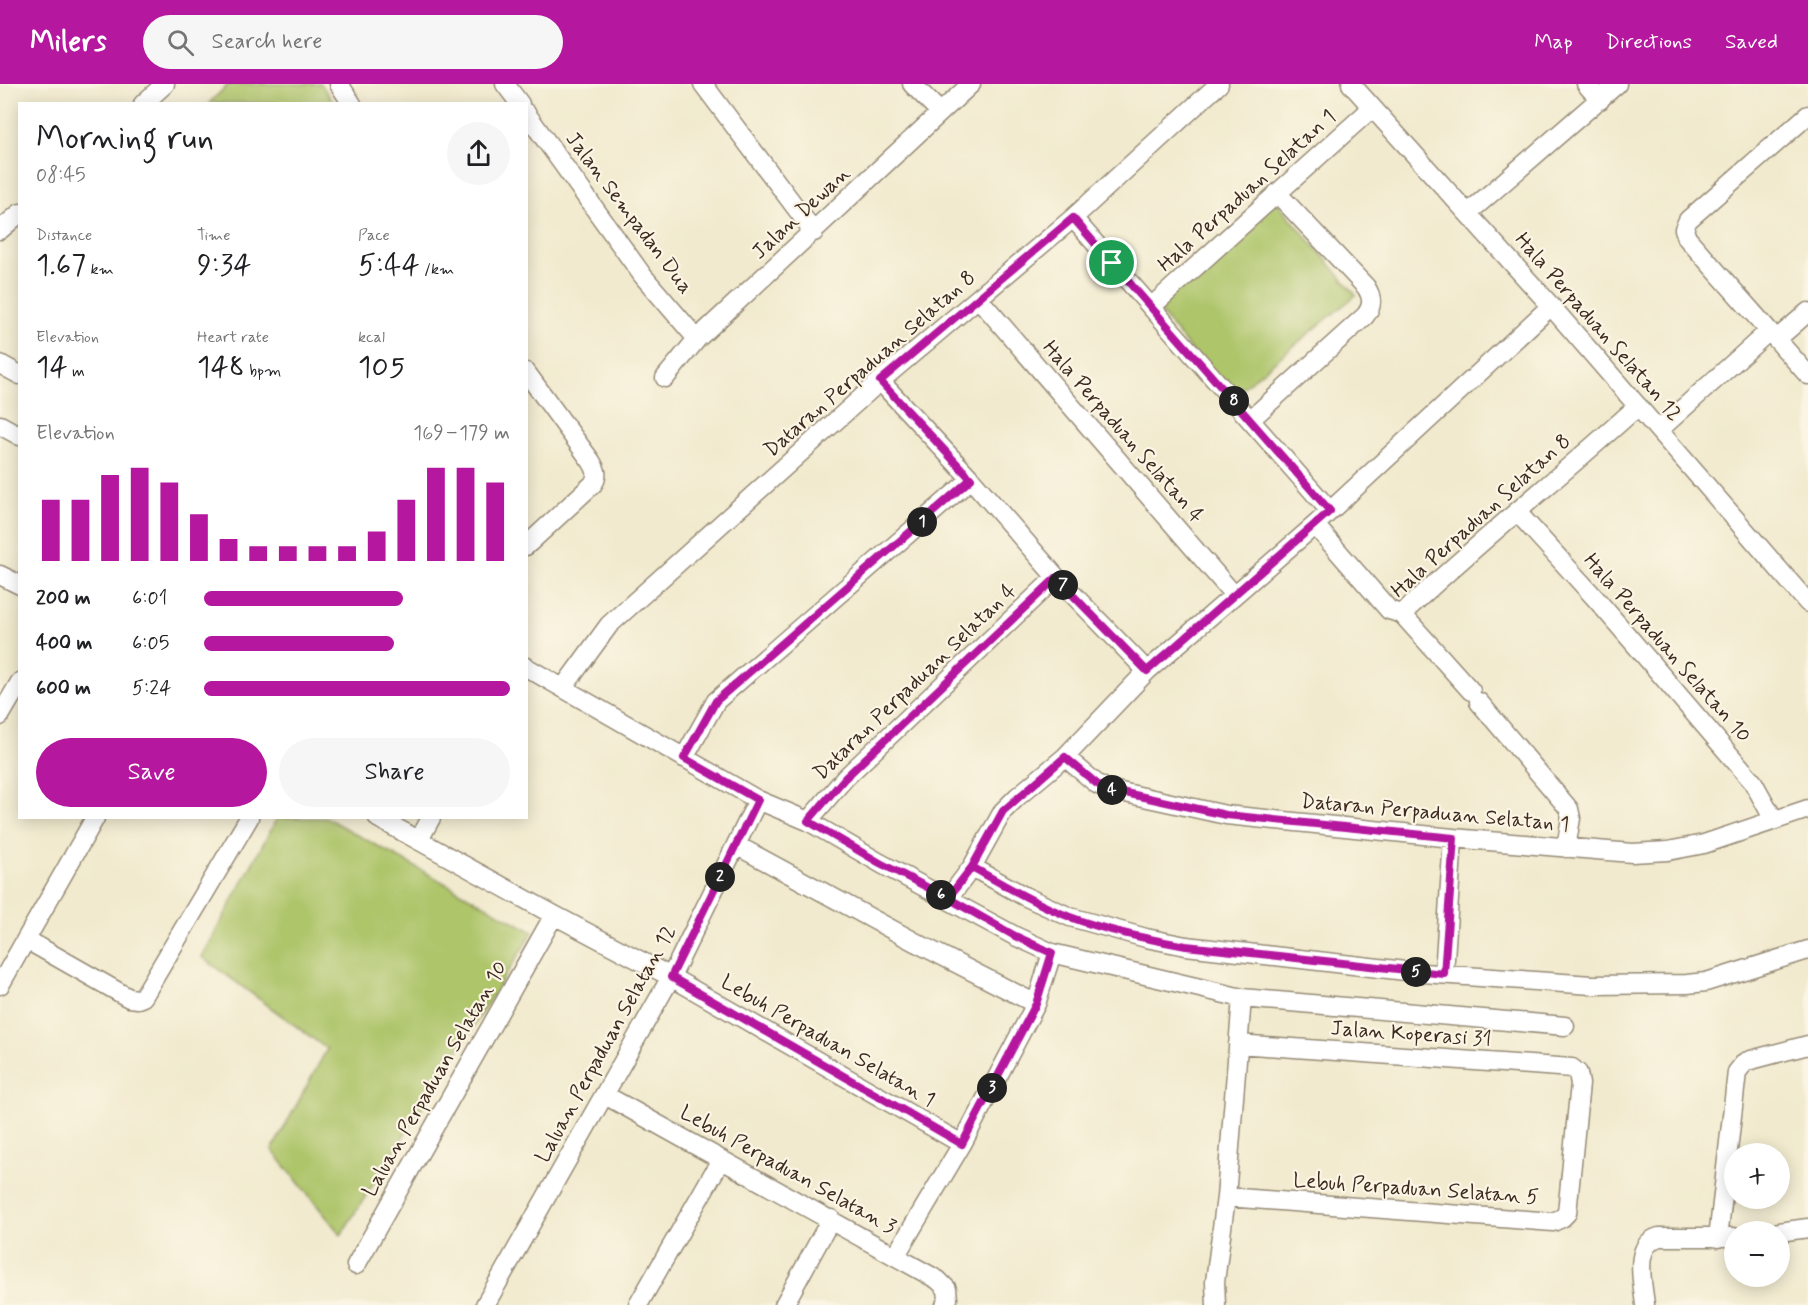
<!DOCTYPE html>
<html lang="en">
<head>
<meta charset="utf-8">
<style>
  :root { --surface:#fff; --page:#f6f6f6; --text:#202124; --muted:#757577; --accent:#b5179e }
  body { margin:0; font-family:Mynerve,sans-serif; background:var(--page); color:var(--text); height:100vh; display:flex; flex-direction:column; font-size:22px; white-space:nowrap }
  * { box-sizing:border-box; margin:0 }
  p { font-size:20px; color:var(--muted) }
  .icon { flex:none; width:33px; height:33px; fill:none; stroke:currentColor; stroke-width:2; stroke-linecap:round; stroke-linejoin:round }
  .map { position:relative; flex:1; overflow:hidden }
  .sheet { position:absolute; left:18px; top:18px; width:510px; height:717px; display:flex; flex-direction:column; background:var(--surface); border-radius:0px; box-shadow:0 3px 15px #0003 }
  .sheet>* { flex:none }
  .buttons { position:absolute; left:1724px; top:1059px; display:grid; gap:12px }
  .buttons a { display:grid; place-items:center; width:66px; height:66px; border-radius:50%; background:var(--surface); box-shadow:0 3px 15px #0003; font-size:30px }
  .pin { position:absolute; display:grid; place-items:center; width:51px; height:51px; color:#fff; margin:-26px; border:3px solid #fff; border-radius:50%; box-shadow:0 2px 6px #0007 }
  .km { position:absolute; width:30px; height:30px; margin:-15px; border-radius:50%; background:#222; color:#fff; font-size:16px; line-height:30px; text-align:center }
  .round { display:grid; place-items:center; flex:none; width:63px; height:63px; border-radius:32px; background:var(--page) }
  .head { display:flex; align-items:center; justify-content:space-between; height:102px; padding:0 18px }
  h1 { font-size:33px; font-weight:600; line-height:45px }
  .metrics { display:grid; grid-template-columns:repeat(3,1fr); gap:9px; height:102px; padding:6px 18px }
  .metrics div { display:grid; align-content:center }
  .metrics b { font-size:30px; font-weight:600 }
  .metrics small { font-size:16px; font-weight:400 }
  .metrics p { font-size:16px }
  .chart { height:168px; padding:12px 18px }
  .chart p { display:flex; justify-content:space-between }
  .chart svg { width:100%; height:108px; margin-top:6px; stroke:var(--accent); stroke-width:6 }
  .cta { display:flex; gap:12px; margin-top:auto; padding:12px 18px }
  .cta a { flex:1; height:69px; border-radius:36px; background:var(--accent); color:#fff; font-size:24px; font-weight:600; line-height:69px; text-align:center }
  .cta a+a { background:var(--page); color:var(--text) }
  ul { padding:0 18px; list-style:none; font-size:20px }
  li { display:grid; grid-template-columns:96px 72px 1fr; align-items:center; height:45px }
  li i { height:15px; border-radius:8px; background:var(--accent) }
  header { display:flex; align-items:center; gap:36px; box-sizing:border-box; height:84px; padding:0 30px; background:var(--accent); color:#fff }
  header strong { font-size:28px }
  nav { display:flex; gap:33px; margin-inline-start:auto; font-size:21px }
  .search { width:420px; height:54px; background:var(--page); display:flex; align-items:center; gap:15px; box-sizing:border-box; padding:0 21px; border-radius:33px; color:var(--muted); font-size:22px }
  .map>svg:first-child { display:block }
  .green { fill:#aec56b; stroke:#747844; stroke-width:1.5 }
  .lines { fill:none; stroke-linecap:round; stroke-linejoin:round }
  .minor-casing { stroke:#968a76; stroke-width:21 }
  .minor { stroke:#fff; stroke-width:18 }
  .route-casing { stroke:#fff; stroke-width:12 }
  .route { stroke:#b5179e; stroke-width:8 }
  .labels { text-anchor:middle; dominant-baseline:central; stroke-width:4.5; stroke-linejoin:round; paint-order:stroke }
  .street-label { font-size:21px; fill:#3b2a1e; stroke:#fcf5e5 }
</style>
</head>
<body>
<header>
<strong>Milers</strong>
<div class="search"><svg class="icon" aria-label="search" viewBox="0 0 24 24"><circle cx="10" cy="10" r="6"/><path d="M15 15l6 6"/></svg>Search here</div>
<nav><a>Map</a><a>Directions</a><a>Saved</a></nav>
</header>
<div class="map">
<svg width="1808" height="1221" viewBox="0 0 1808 1221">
  <rect width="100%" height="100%" fill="#fcf5e5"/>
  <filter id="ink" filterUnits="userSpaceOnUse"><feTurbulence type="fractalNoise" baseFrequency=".0167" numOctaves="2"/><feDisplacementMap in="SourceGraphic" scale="12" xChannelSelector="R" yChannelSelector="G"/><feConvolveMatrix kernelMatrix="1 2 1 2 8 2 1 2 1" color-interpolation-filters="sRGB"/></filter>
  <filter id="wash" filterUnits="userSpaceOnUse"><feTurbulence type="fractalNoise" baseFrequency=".008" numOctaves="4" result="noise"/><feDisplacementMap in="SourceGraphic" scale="24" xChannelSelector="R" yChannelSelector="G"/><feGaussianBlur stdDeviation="1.35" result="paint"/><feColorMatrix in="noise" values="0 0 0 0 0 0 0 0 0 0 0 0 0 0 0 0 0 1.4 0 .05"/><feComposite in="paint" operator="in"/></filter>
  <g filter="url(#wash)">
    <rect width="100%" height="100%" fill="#f1eace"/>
    <path class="green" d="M229,0h92l13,19h-125z
      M1276,117l80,94 -126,103 -75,-92z
      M277,734h50l206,114 -192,303 -69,-85 55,-101 -125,-92z"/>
  </g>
  <g filter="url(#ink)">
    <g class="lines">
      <defs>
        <path id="minor" d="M339,0l13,20
          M505,0l15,20
          M703,0l111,148
          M912,0l28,28
          M1351,0l200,222 257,297
          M1586,0l14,16
          M143,20l22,-20
          M526,29l117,163 54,63
          M1808,31l-120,105 -4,9 3,9 121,137
          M1468,129l149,-129
          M1073,134l257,293
          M0,146l20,-17
          M979,215l255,296
          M1151,223l221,-199
          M1777,255l31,-27
          M0,280l20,11
          M526,288l65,89c5,8 8,14 2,23l-67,62
          M665,294l32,-39 274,-255
          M880,297l91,98 85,98 91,94
          M1250,336l115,-104c8,-10 8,-18 1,-29l-89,-94
          M0,341l20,11
          M1659,346l110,-99
          M1517,428l79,87 157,183 21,38
          M1315,441l74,85 13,4
          M0,491l20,10
          M526,583l232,133 50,21 72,42 135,73 37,17 190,45 323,28
          M563,604l46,-63 271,-244 193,-163 146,-134
          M1471,607l-69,-77c76,-72 158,-137 236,-208
          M1479,618l90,107 2,9 -5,30
          M0,632l20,-34
          M1065,673l32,27 10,5 119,26 227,23 179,15 36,-2 36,-7 104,-35
          M684,674l32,-57 255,-222
          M378,734l176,97 117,62 291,167
          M808,737l37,-43 211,-201
          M419,756l12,-22
          M736,761l177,96 123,63
          M972,783l52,29 46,21 76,21 40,8 237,27 169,12 95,-1 19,-2 102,-32
          M948,815l24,-32 31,-56 14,-14 48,-40 82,-86 168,-146 236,-219
          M27,856l102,58 9,1 5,-2 106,-179
          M1444,890l9,-136
          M0,901l95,-167
          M605,1011l333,185 9,9 1,10 -3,6
          M1226,1113l327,25 9,-4 5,-5 13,-129 -2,-11 -6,-5 -334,-24
          M1779,1148l29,-4
          M1718,1154l19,-166 8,-10 6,-2 57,-15
          M896,1171l66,-111 74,-140 16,-51
          M356,1181l198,-350
          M485,1221l186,-328 87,-177
          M638,1221l83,-145
          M784,1221l47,-86
          M1216,1221l-1,-23 11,-85 16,-199
          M1645,1221c-2,-22 -13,-60 14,-68h75"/>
      </defs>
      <use href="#minor" class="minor-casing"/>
      <use href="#minor" class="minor"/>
    </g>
  </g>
  <g class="lines" filter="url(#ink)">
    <defs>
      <path id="route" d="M1112,179l-39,-45 -193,163 91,98 -255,222 -32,57 74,42 -87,177 291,167 74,-140 16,-51 -37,-17 -67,-38 24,-31 31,-56 62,-54 32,27 10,5 119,26 228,23 -10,136 -258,-28c-38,-7 -79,-15 -116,-29 -34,-13 -66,-32 -98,-50l-24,31 -68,-35 -72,-42 37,-43 211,-200 91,93 183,-160 -218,-248"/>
    </defs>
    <use href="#route" class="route-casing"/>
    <use href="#route" class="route"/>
  </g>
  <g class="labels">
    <g class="street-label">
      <text transform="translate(1247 107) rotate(-42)">Hala Perpaduan Selatan 1</text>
      <text transform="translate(629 129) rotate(53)">Jalan Sempadan Dua</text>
      <text transform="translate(801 129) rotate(-43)">Jalan Dewan</text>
      <text transform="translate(1598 243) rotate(49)">Hala Perpaduan Selatan 12</text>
      <text transform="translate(870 280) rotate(-41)">Dataran Perpaduan Selatan 8</text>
      <text transform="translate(1123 348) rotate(49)">Hala Perpaduan Selatan 4</text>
      <text transform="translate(1481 432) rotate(-42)">Hala Perpaduan Selatan 8</text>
      <text transform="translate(1667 564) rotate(49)">Hala Perpaduan Selatan 10</text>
      <text transform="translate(915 598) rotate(-44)">Dataran Perpaduan Selatan 4</text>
      <text transform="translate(1435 729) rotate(5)">Dataran Perpaduan Selatan 1</text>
      <text transform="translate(1411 950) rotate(4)">Jalan Koperasi 31</text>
      <text transform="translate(828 957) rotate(30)">Lebuh Perpaduan Selatan 1</text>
      <text transform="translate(606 960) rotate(-61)">Laluan Perpaduan Selatan 12</text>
      <text transform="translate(435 995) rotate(-60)">Laluan Perpaduan Selatan 10</text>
      <text transform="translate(788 1086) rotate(29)">Lebuh Perpaduan Selatan 3</text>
      <text transform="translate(1416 1105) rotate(4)">Lebuh Perpaduan Selatan 5</text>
    </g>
  </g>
</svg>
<div class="buttons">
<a>+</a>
<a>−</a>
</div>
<div class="pin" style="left:1112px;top:179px;background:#1e9e55"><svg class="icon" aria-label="arrive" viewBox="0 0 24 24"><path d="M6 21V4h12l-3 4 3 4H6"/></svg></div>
<b class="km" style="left:922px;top:438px">1</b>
<b class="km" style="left:720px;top:793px">2</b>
<b class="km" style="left:992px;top:1004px">3</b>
<b class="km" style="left:1112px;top:706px">4</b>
<b class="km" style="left:1416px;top:888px">5</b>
<b class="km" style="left:941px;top:811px">6</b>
<b class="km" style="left:1063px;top:501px">7</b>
<b class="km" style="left:1234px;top:317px">8</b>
<section class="sheet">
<div class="head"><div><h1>Morning run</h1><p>08:45</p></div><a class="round"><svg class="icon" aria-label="share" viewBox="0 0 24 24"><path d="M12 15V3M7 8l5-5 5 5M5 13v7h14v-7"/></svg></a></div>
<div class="metrics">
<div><p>Distance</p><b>1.67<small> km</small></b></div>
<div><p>Time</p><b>9:34</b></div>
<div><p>Pace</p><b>5:44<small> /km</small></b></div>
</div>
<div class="metrics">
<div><p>Elevation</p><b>14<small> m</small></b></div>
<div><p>Heart rate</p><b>148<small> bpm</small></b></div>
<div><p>kcal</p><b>105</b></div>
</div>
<div class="chart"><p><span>Elevation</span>169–179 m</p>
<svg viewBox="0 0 160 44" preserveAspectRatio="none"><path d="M5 44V19M15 44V19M25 44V9M35 44V6M45 44V12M55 44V25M65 44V35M75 44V38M85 44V38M95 44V38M105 44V38M115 44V32M125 44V19M135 44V6M145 44V6M155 44V12"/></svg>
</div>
<ul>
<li><b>200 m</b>6:01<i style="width:65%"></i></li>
<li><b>400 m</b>6:05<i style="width:62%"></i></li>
<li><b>600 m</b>5:24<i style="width:100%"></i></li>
</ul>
<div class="cta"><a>Save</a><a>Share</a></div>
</section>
</div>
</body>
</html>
